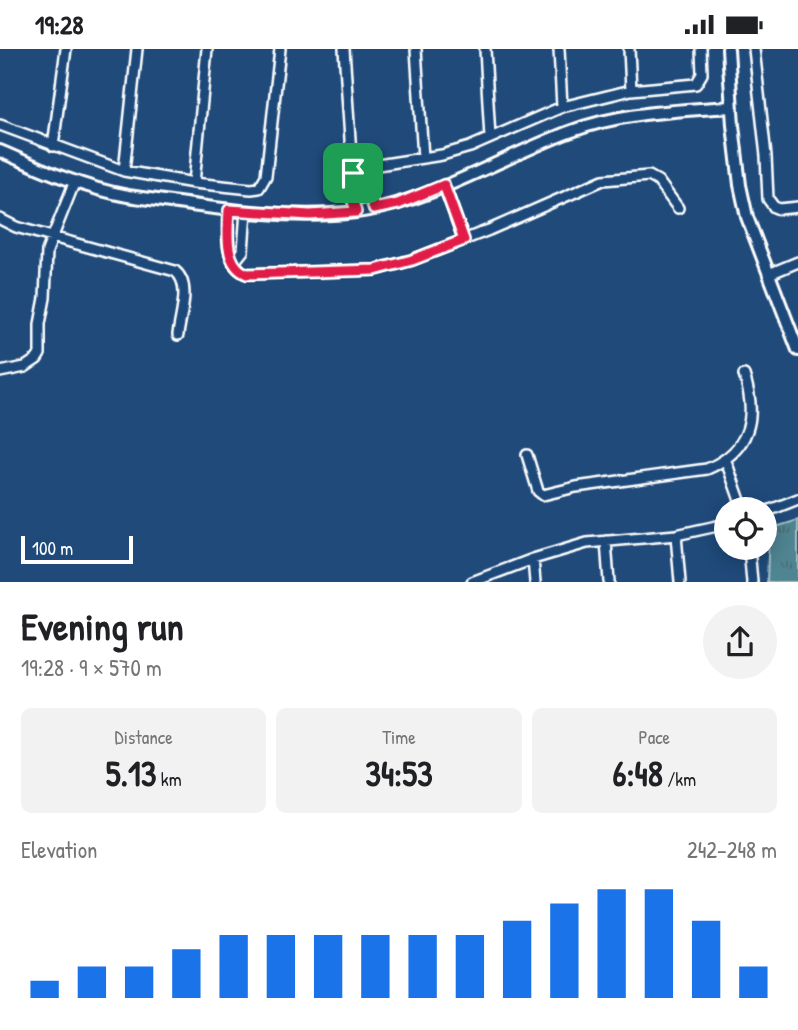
<!DOCTYPE html>
<html lang="en">
<head>
<meta charset="utf-8">
<style>
  :root { --surface:#fff; --page:#f2f2f2; --text:#202124; --muted:#757577; --accent:#1a73e8 }
  body { margin:0; font-family:"Patrick Hand",sans-serif; background:var(--page); color:var(--text); height:100vh; display:flex; flex-direction:column; font-size:26px; white-space:nowrap }
  * { box-sizing:border-box; margin:0 }
  p { font-size:23px; color:var(--muted) }
  .icon { flex:none; width:38px; height:38px; fill:none; stroke:currentColor; stroke-width:2; stroke-linecap:round; stroke-linejoin:round }
  .map { position:relative; height:533px; overflow:hidden }
  .side { display:flex; flex-direction:column; background:var(--surface); flex:1 }
  .side>* { flex:none }
  .controls { position:absolute; left:714px; top:448px; display:grid; gap:14px }
  .controls a { display:grid; place-items:center; width:63px; height:63px; border-radius:50%; background:var(--surface); box-shadow:0 4px 18px #0003; font-size:35px }
  .scale { position:absolute; left:21px; bottom:18px; width:112px; box-sizing:border-box; padding-left:7px; border:4px solid #fff; border-top:0; font-size:19px; line-height:24px; white-space:nowrap; color:#fff; -webkit-text-stroke:5px #1f4a7a; paint-order:stroke }
  .pin { position:absolute; display:grid; place-items:center; width:60px; height:60px; color:#fff; margin:-30px; border-radius:14px; box-shadow:0 4px 10px #0006 }
  .round { display:grid; place-items:center; flex:none; width:74px; height:74px; border-radius:37px; background:var(--page) }
  .summary { display:flex; align-items:center; justify-content:space-between; height:119px; padding:0 21px }
  h1 { font-size:38px; font-weight:800; line-height:52px }
  .metrics { display:grid; grid-template-columns:repeat(3,1fr); gap:10px; height:119px; padding:7px 21px }
  .metrics div { display:grid; align-content:center; border-radius:10px; background:var(--page); text-align:center }
  .metrics b { font-size:35px; font-weight:800 }
  .metrics small { font-size:19px; font-weight:400 }
  .metrics p { font-size:19px }
  .chart { height:196px; padding:14px 21px }
  .chart p { display:flex; justify-content:space-between }
  .chart svg { width:100%; height:126px; margin-top:7px; stroke:var(--accent); stroke-width:6 }
  .status { display:flex; justify-content:space-between; align-items:center; height:49px; padding:0 35px; background:var(--surface); direction:ltr }
  .status svg { height:19px; fill:currentColor }
  .map>svg:first-child { display:block }
  .grass { fill:url(#grass-tufts); stroke:#a8c2c8; stroke-width:2 }
  .lines { fill:none; stroke-linecap:round; stroke-linejoin:round }
  .minor-casing { stroke:#fff; stroke-width:14 }
  .tertiary-casing { stroke:#fff; stroke-width:16 }
  .minor { stroke:#1f4a7a; stroke-width:9 }
  .tertiary { stroke:#1f4a7a; stroke-width:10 }
  .route-casing { stroke:#fff; stroke-width:14 }
  .route { stroke:#e11d48; stroke-width:9 }
</style>
</head>
<body>
<div class="status"><b>19:28</b><svg viewBox="0 0 49 12"><path d="M0 12V9h3v3zM5 12V6h3v6zM10 12V3h3v9zM15 12V0h3v12zM26 1h20v11H26zM47 4h2v5h-2z"/></svg></div>
<div class="map">
<svg width="798" height="533" viewBox="0 0 798 533">
  <defs>
    <pattern id="grass-tufts" width="24" height="20" patternUnits="userSpaceOnUse" patternTransform="scale(1.75)"><rect width="24" height="20" fill="#508491"/><path d="M3 7l-1-3M5 7V3M7 7l1-3M15 17l-1-3M17 17v-4M19 17l1-3" fill="none" stroke="#4e6b72"/></pattern>
  </defs>
  <rect width="100%" height="100%" fill="#1f4a7a"/>
  <filter id="ink" filterUnits="userSpaceOnUse"><feTurbulence type="fractalNoise" baseFrequency=".0143" numOctaves="2"/><feDisplacementMap in="SourceGraphic" scale="14" xChannelSelector="R" yChannelSelector="G"/><feConvolveMatrix kernelMatrix="1 2 1 2 8 2 1 2 1" color-interpolation-filters="sRGB"/></filter>
  <g filter="url(#ink)">
    <path class="grass" d="M798,471v62h-31l2,-53z"/>
    <g class="lines">
      <defs>
        <path id="minor" d="M344,0l8,120
          M416,0l7,109
          M485,0l5,89
          M559,0l3,58
          M629,0l2,41
          M754,0l12,107 2,43 6,8 5,2 19,-2
          M0,76l124,46 70,12 57,6 8,-1 7,-12 14,-127
          M53,97l13,-97
          M124,122l13,-122
          M353,124l10,2 11,34
          M194,134l13,-134
          M444,136l20,55
          M228,161c0,20 -5,55 19,64l128,-4 37,-10 77,-30 114,-50 46,-4 9,5 20,27
          M356,163l-6,-27 2,-16 90,-14 28,-8 92,-40 53,-13 16,-4 65,-6 6,-10 -1,-25
          M0,170l16,8 18,5 141,39c17,13 5,45 3,64
          M235,212l8,-10 3,-40
          M769,225l29,-12
          M0,323l25,-5 12,-8 3,-5v-30l5,-26 2,-47 28,-70
          M527,406l11,36 5,4 33,-8 131,-18c43,-18 51,-52 37,-94
          M726,412l17,48
          M765,463l33,-13
          M676,486l4,47
          M606,492l3,41
          M749,499l3,34
          M533,510l2,23
          M472,533l61,-23 54,-16 89,-8 50,-11"/>
        <path id="tertiary" d="M728,0l5,76 7,60 7,32 51,133
          M0,102c41,18 83,37 128,45 75,10 152,25 228,16 70,-8 146,-55 213,-80 52,-20 108,-21 162,-25"/>
      </defs>
      <use href="#minor" class="minor-casing"/>
      <use href="#tertiary" class="tertiary-casing"/>
      <use href="#minor" class="minor"/>
      <use href="#tertiary" class="tertiary"/>
    </g>
  </g>
  <g class="lines" filter="url(#ink)">
    <defs>
      <path id="route" d="M353,124l10,2 11,34 24,-5 46,-19 20,55 -52,20 -37,10 -128,4c-24,-9 -19,-44 -18,-64l81,5 46,-3c-3,-12 -10,-28 -3,-39z"/>
    </defs>
    <use href="#route" class="route-casing"/>
    <use href="#route" class="route"/>
  </g>
</svg>
<div class="controls">
<a><svg class="icon" aria-label="locate" viewBox="0 0 24 24"><circle cx="12" cy="12" r="6"/><path d="M12 2v4M12 18v4M2 12h4M18 12h4"/></svg></a>
</div>
<div class="scale">100 m</div>
<div class="pin" style="left:353px;top:124px;background:#1e9e55"><svg class="icon" aria-label="arrive" viewBox="0 0 24 24"><path d="M6 21V4h12l-3 4 3 4H6"/></svg></div>
</div>
<section class="side">
<div class="summary"><div><h1>Evening run</h1><p>19:28 · 9 × 570 m</p></div><a class="round"><svg class="icon" aria-label="share" viewBox="0 0 24 24"><path d="M12 15V3M7 8l5-5 5 5M5 13v7h14v-7"/></svg></a></div>
<div class="metrics">
<div><p>Distance</p><b>5.13<small> km</small></b></div>
<div><p>Time</p><b>34:53</b></div>
<div><p>Pace</p><b>6:48<small> /km</small></b></div>
</div>
<div class="chart"><p><span>Elevation</span>242–248 m</p>
<svg viewBox="0 0 160 44" preserveAspectRatio="none"><path d="M5 44V38M15 44V33M25 44V33M35 44V27M45 44V22M55 44V22M65 44V22M75 44V22M85 44V22M95 44V22M105 44V17M115 44V11M125 44V6M135 44V6M145 44V17M155 44V33"/></svg>
</div>
</section>
</body>
</html>
